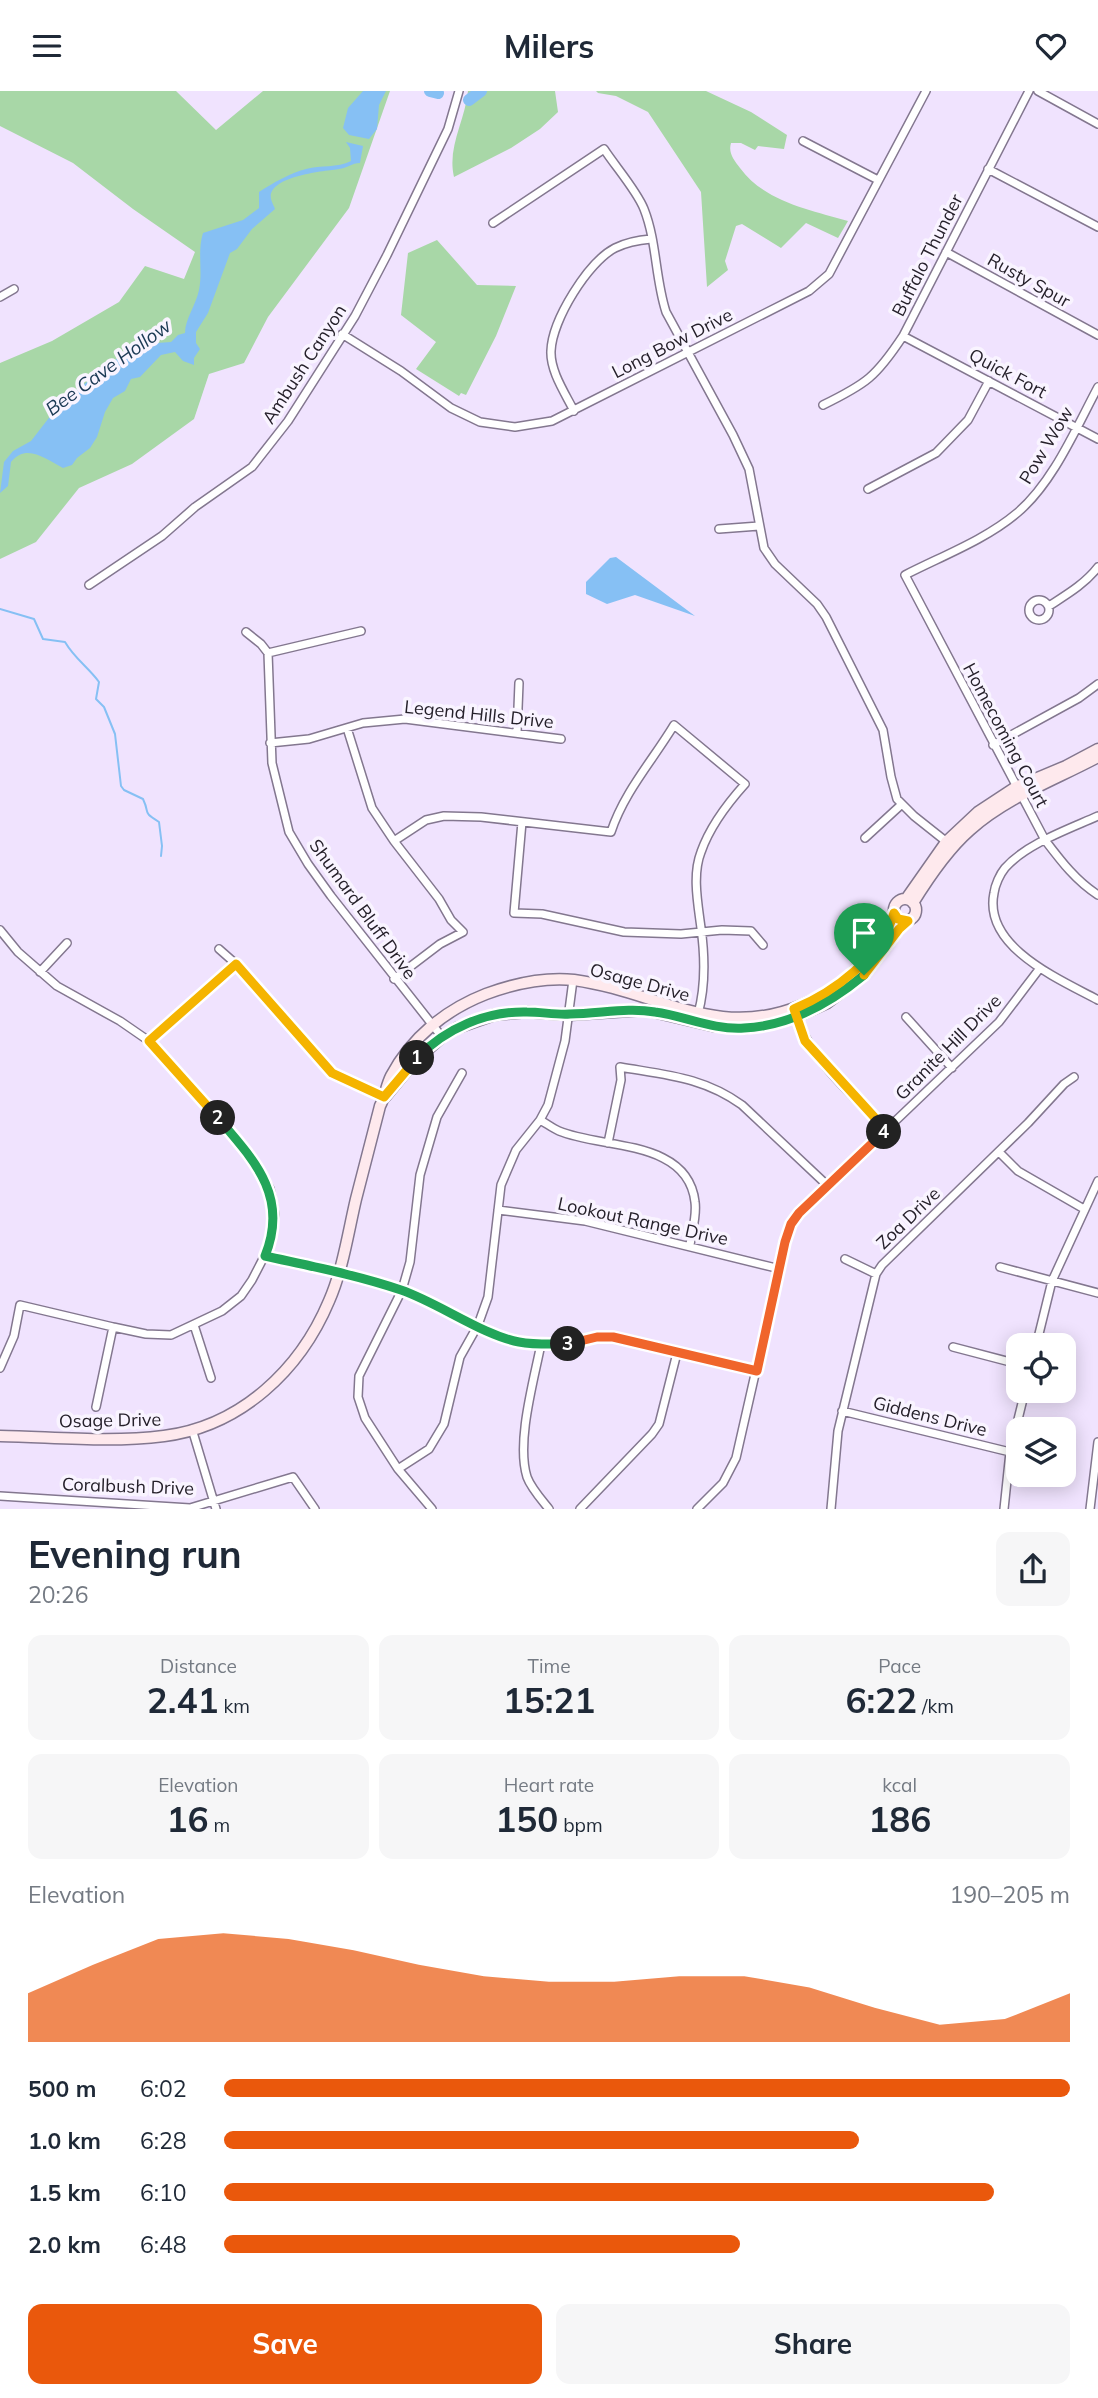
<!DOCTYPE html>
<html lang="en">
<head>
<meta charset="utf-8">
<style>
  :root { --surface:#fff; --page:#f6f6f7; --text:#1f2937; --muted:#747a83; --accent:#ea580c }
  body { margin:0; font-family:Mulish,sans-serif; background:var(--page); color:var(--text); height:100vh; display:flex; flex-direction:column; font-size:26px; white-space:nowrap }
  * { box-sizing:border-box; margin:0 }
  p { font-size:23px; color:var(--muted) }
  .icon { flex:none; width:38px; height:38px; fill:none; stroke:currentColor; stroke-width:2; stroke-linecap:round; stroke-linejoin:round }
  .map { position:relative; height:1418px; overflow:hidden }
  .drawer { display:flex; flex-direction:column; background:var(--surface); flex:1 }
  .drawer>* { flex:none }
  .buttons { position:absolute; left:1006px; top:1242px; display:grid; gap:14px }
  .buttons a { display:grid; place-items:center; width:70px; height:70px; border-radius:14px; background:var(--surface); box-shadow:0 4px 18px #0003; font-size:35px }
  .pin { position:absolute; display:grid; place-items:center; width:60px; height:60px; color:#fff; margin:-72px -30px; border-radius:50% 50% 50% 0; rotate:-45deg; box-shadow:0 0 7px #0007 }
  .pin .icon { rotate:45deg }
  .km { position:absolute; width:35px; height:35px; margin:-18px; border-radius:50%; background:#222; color:#fff; font-size:19px; line-height:35px; text-align:center }
  .round { display:grid; place-items:center; flex:none; width:74px; height:74px; border-radius:14px; background:var(--page) }
  .head { display:flex; align-items:center; justify-content:space-between; height:119px; padding:0 28px }
  h1 { font-size:38px; font-weight:700; line-height:52px }
  .metrics { display:grid; grid-template-columns:repeat(3,1fr); gap:10px; height:119px; padding:7px 28px }
  .metrics div { display:grid; align-content:center; border-radius:14px; background:var(--page); text-align:center }
  .metrics b { font-size:35px; font-weight:700 }
  .metrics small { font-size:19px; font-weight:400 }
  .metrics p { font-size:19px }
  .chart { height:196px; padding:14px 28px }
  .chart p { display:flex; justify-content:space-between }
  .chart svg { width:100%; height:126px; margin-top:7px; fill:var(--accent); opacity:.7 }
  .action { display:flex; gap:14px; margin-top:auto; padding:14px 28px }
  .action a { flex:1; height:80px; border-radius:14px; background:var(--accent); color:#fff; font-size:28px; font-weight:700; line-height:80px; text-align:center }
  .action a+a { background:var(--page); color:var(--text) }
  ul { padding:0 28px; list-style:none; font-size:23px }
  li { display:grid; grid-template-columns:112px 84px 1fr; align-items:center; height:52px }
  li i { height:18px; border-radius:9px; background:var(--accent) }
  header { display:flex; justify-content:space-between; align-items:center; height:91px; padding:0 28px; background:var(--surface); font-size:32px; font-weight:700 }
  .map>svg:first-child { display:block }
  .green { fill:#a8d7a7 }
  .water { fill:#86c0f4 }
  .lines { fill:none; stroke-linecap:round; stroke-linejoin:round }
  .stream { stroke:#86c0f4; stroke-width:2 }
  .river { stroke:#86c0f4; stroke-width:12 }
  .street-casing { stroke:#83778f; stroke-width:10 }
  .secondary-casing { stroke:#83778f; stroke-width:13 }
  .street { stroke:#fff; stroke-width:7 }
  .secondary { stroke:#fee9ed; stroke-width:10 }
  .split-1-casing { stroke:#fff; stroke-width:14 }
  .split-2-casing { stroke:#fff; stroke-width:14 }
  .split-3-casing { stroke:#fff; stroke-width:14 }
  .split-4-casing { stroke:#fff; stroke-width:14 }
  .split-5-casing { stroke:#fff; stroke-width:14 }
  .split-1 { stroke:#22a559; stroke-width:9 }
  .split-2 { stroke:#f5b400; stroke-width:9 }
  .split-3 { stroke:#22a559; stroke-width:9 }
  .split-4 { stroke:#f0652b; stroke-width:9 }
  .split-5 { stroke:#f5b400; stroke-width:9 }
  .labels { text-anchor:middle; dominant-baseline:central; stroke-width:7; stroke-linejoin:round; paint-order:stroke }
  .street-label { font-size:18px; fill:#25202a; stroke:#f9f4ff }
  .water-label { font-size:19px; font-style:italic; fill:#193853; stroke:#f9f4ff }
</style>
</head>
<body>
<header><svg class="icon" aria-label="menu" viewBox="0 0 24 24"><path d="M4 6h16M4 12h16M4 18h16"/></svg>Milers<svg class="icon" aria-label="heart" viewBox="0 0 24 24"><path d="M12 20l-8-8c-3-5 5-10 8-4 3-6 11-1 8 4z"/></svg></header>
<div class="map">
<svg width="1098" height="1418" viewBox="0 0 1098 1418">
  <rect width="100%" height="100%" fill="#f0e3fe"/>
  <path class="green" d="M0,0h176l40,39 47,-39h127l-41,117 -81,109 -24,46 -35,11 -15,45 -62,45 -53,24 -43,54 -36,17v-196l52,-22 67,-39 26,-36 39,13 11,-27 -62,-43 -60,-46 -73,-37z
    M468,0h87l3,21 -18,17 -29,19 -57,29c-7,-30 11,-56 14,-86z
    M596,0h110l45,21 36,23 -3,14 -26,-3 -3,4 -14,-7h-10c-3,10 3,17 9,25 25,34 70,42 108,53l-10,17 -32,-15 -25,25 -39,-24 -6,2 -11,35 3,9 -21,17 -6,-95 -53,-80 -32,-16 -18,-3z
    M437,149l40,45 39,1 -20,50 -30,59 -5,-2 -2,3 -43,-27 20,-27 -35,-27 7,-62z"/>
  <path class="water" d="M363,0h23l-7,14 -2,24 -8,10 -20,-4 -6,-7 5,-20z
    M346,51l17,4 -3,17c-8,0 -13,5 -21,6 -14,2 -72,7 -68,30 1,4 3,7 4,10l-23,20 -15,20 -7,4 -22,60 -12,19v11l4,6 -6,9v7l-11,-4 -8,-9 -14,3 -21,22 -9,2 -6,12 -12,7 -8,14 -8,25 -7,11 -13,10 -5,7 -9,3c-18,-9 -36,-25 -52,-6l-3,24 -8,7 4,-31 9,-11 18,-10 24,-31 14,-14 50,-39 13,-3 5,-4 11,-2 9,-5 14,-1 7,-7 7,-2c0,-14 11,-28 14,-43 4,-19 -2,-38 4,-57l40,-13 16,-12v-16c14,-9 31,-19 47,-23 15,-4 31,-1 45,-8l-1,-13z
    M616,466l79,59 -60,-21 -28,9 -21,-10v-12l24,-24z"/>
  <g class="lines">
    <path class="stream" d="M0,518l34,10 9,20 22,3c10,17 23,25 34,40l-3,17 8,8 11,27 6,52 3,4 19,9c8,17 -2,11 16,23l3,24 -1,10"/>
    <path class="river" d="M430,0l8,2
      M469,9l12,-9"/>
    <defs>
      <path id="street" d="M1038,0l60,33
        M803,50l75,39
        M988,78l110,58
        M493,132l111,-74c11,17 33,42 40,60 13,33 11,69 22,103l67,123 16,34 15,79 11,16 42,40 9,13 57,113 8,47 6,22 17,17 34,27
        M946,161l152,83
        M0,206l14,-8
        M342,243l59,37 50,37 29,14 35,5 37,-6 257,-130 20,-17 97,-183
        M903,245l195,103
        M1098,296c-22,41 -45,96 -81,126 -32,27 -75,43 -112,62l140,265c16,21 31,41 53,55
        M823,314c43,-21 53,-28 80,-69l126,-245
        M574,320c-9,-18 -24,-40 -23,-60 1,-31 37,-89 64,-103 12,-6 24,-8 36,-9
        M868,398l68,-36 32,-33 21,-39
        M719,438l40,-3
        M89,494l73,-49 33,-29 57,-40 36,-46 67,-105 32,-61 61,-126 11,-38
        M1029 519a10 10 0 1 1 20 0a10 10 0 1 1-20 0Z
        M1049,515c17,-11 36,-22 49,-39
        M246,541l15,12 7,9 4,110 17,69 19,32 23,32 111,141
        M268,562l93,-22
        M347,637l25,80 22,33 45,58 12,21 12,12 -23,12 -46,35
        M517,642l2,-50
        M270,652l39,-4 54,-16 42,-4 156,20
        M993,654l86,-47 19,-14
        M1098,725c-29,13 -72,28 -93,52 -5,6 -10,17 -11,25 -11,54 65,86 104,107
        M522,731l-8,91 28,1 82,18 57,2 41,-4 29,1 12,14
        M865,747l37,-34
        M394,750l32,-21 18,-4 37,1 130,15c13,-40 42,-72 63,-107l71,59c-18,20 -35,42 -44,68 -9,23 -3,52 0,76 4,29 5,57 -3,86
        M0,839l18,22 39,34 63,35 29,20 37,39 65,76 19,33 5,26 -8,36 -15,29 -11,16 -19,15 -51,24 -25,-1 -33,-7 -93,-22 -6,31 -14,32
        M219,858l17,15 96,109 52,24
        M40,881l27,-29
        M795,922c15,47 58,82 91,117
        M906,926l46,51
        M149,950l87,-77
        M540,1029c6,3 12,8 19,11 43,18 129,8 136,71 2,14 -3,29 -5,43
        M608,1052l13,-63 -1,-13c46,8 83,10 122,38l86,81
        M999,1061l19,19 66,38
        M498,1119l87,11 195,48
        M265,1165c46,10 96,18 140,35 22,9 43,19 63,30 17,8 32,17 50,21 32,7 63,-5 95,-5l144,34
        M845,1168l31,15
        M1000,1176l98,26
        M194,1234l17,53
        M541,1253c-7,36 -25,98 -14,133 4,11 14,22 22,32
        M1036,1255l16,-65 46,-100
        M953,1256l65,17
        M96,1316l17,-80
        M842,1320l168,41
        M192,1338l24,80
        M398,1378l31,-20 15,-25 16,-67 18,-32 10,-28 13,-112 15,-35 24,-30 8,-15 17,-64 8,-61
        M0,1405l190,12 103,-31 22,32
        M432,1418l-34,-40 -33,-51 -7,-21 1,-21 43,-86 8,-28 10,-87 17,-58 25,-44
        M580,1418l72,-75 7,-10 18,-71
        M697,1418l26,-26 13,-25 49,-216 6,-18 7,-10 201,-192 41,-54
        M831,1418l7,-78 38,-157 6,-9 146,-142 36,-39 10,-7
        M1004,1418l6,-57 15,-61
        M1090,1418l8,-67"/>
      <path id="secondary" d="M894 819a11 11 0 1 1 22 0a11 11 0 1 1-22 0Z
        M906,808l40,-57 32,-30 38,-25 50,-21 32,-17
        M913,812c16,-26 34,-53 57,-73 37,-33 85,-50 128,-73
        M385,1006l28,-34 29,-26 15,-9 37,-13 33,-3 42,3 76,-5 68,16 31,2 17,-2 35,-9 31,-14 37,-28 35,-46 9,-8
        M0,1345c54,1 110,7 164,0 77,-10 136,-66 165,-135 14,-32 19,-68 27,-102 8,-31 16,-62 24,-93 5,-9 6,-20 11,-30 20,-38 54,-66 95,-82 27,-10 58,-17 88,-14 82,11 143,61 228,25 17,-7 32,-15 45,-27 19,-18 39,-40 47,-64"/>
    </defs>
    <use href="#street" class="street-casing"/>
    <use href="#secondary" class="secondary-casing"/>
    <use href="#street" class="street"/>
    <use href="#secondary" class="secondary"/>
  </g>
  <g class="lines">
    <defs>
      <path id="split-1" d="M417,967c29,-30 69,-47 110,-46 15,0 29,3 43,2 29,0 57,-7 85,-2 30,4 58,18 89,16 46,-2 85,-24 120,-53"/>
      <path id="split-2" d="M218,1027l-69,-77 87,-77 96,109 52,24 33,-39"/>
      <path id="split-3" d="M218,1027c37,43 71,79 47,138 45,10 92,19 136,34 38,13 81,45 118,52 16,3 32,2 49,2"/>
      <path id="split-4" d="M568,1253l29,-7h16l144,34 28,-129 6,-18 8,-11 85,-81"/>
      <path id="split-5" d="M864,884l35,-46 9,-8 -10,-2 -4,-6c-13,45 -60,79 -100,96l11,32 81,89 -2,2"/>
    </defs>
    <use href="#split-1" class="split-1-casing"/>
    <use href="#split-2" class="split-2-casing"/>
    <use href="#split-3" class="split-3-casing"/>
    <use href="#split-4" class="split-4-casing"/>
    <use href="#split-5" class="split-5-casing"/>
    <use href="#split-1" class="split-1"/>
    <use href="#split-2" class="split-2"/>
    <use href="#split-3" class="split-3"/>
    <use href="#split-4" class="split-4"/>
    <use href="#split-5" class="split-5"/>
  </g>
  <g class="labels">
    <g class="street-label">
      <text transform="translate(927 164) rotate(-63)">Buffalo Thunder</text>
      <text transform="translate(1029 189) rotate(29)">Rusty Spur</text>
      <text transform="translate(672 252) rotate(-27)">Long Bow Drive</text>
      <text transform="translate(304 273) rotate(-57)">Ambush Canyon</text>
      <text transform="translate(1008 282) rotate(28)">Quick Fort</text>
      <text transform="translate(1046 354) rotate(-59)">Pow Wow</text>
      <text transform="translate(479 623) rotate(6)">Legend Hills Drive</text>
      <text transform="translate(1006 644) rotate(62)">Homecoming Court</text>
      <text transform="translate(363 818) rotate(54)">Shumard Bluff Drive</text>
      <text transform="translate(640 891) rotate(15)">Osage Drive</text>
      <text transform="translate(948 956) rotate(-45)">Granite Hill Drive</text>
      <text transform="translate(908 1127) rotate(-44)">Zoa Drive</text>
      <text transform="translate(643 1130) rotate(12)">Lookout Range Drive</text>
      <text transform="translate(930 1325) rotate(14)">Giddens Drive</text>
      <text transform="translate(110 1329) rotate(-1)">Osage Drive</text>
      <text transform="translate(128 1395) rotate(2)">Coralbush Drive</text>
    </g>
    <g class="water-label">
      <text transform="translate(108 276) rotate(-36)">Bee Cave Hollow</text>
    </g>
  </g>
</svg>
<div class="buttons">
<a><svg class="icon" aria-label="locate" viewBox="0 0 24 24"><circle cx="12" cy="12" r="6"/><path d="M12 2v4M12 18v4M2 12h4M18 12h4"/></svg></a>
<a><svg class="icon" aria-label="layers" viewBox="0 0 24 24"><path d="M12 4l9 5-9 5-9-5zM3 14l9 5 9-5"/></svg></a>
</div>
<div class="pin" style="left:864px;top:884px;background:#1e9e55"><svg class="icon" aria-label="arrive" viewBox="0 0 24 24"><path d="M6 21V4h12l-3 4 3 4H6"/></svg></div>
<b class="km" style="left:417px;top:967px">1</b>
<b class="km" style="left:218px;top:1027px">2</b>
<b class="km" style="left:568px;top:1253px">3</b>
<b class="km" style="left:884px;top:1041px">4</b>
</div>
<section class="drawer">
<div class="head"><div><h1>Evening run</h1><p>20:26</p></div><a class="round"><svg class="icon" aria-label="share" viewBox="0 0 24 24"><path d="M12 15V3M7 8l5-5 5 5M5 13v7h14v-7"/></svg></a></div>
<div class="metrics">
<div><p>Distance</p><b>2.41<small> km</small></b></div>
<div><p>Time</p><b>15:21</b></div>
<div><p>Pace</p><b>6:22<small> /km</small></b></div>
</div>
<div class="metrics">
<div><p>Elevation</p><b>16<small> m</small></b></div>
<div><p>Heart rate</p><b>150<small> bpm</small></b></div>
<div><p>kcal</p><b>186</b></div>
</div>
<div class="chart"><p><span>Elevation</span>190–205 m</p>
<svg viewBox="0 0 160 44" preserveAspectRatio="none"><path d="M0 44V27L10 17L20 8L30 6L40 8L50 12L60 17L70 21L80 23L90 23L100 21L110 21L120 25L130 32L140 38L150 36L160 27V44z"/></svg>
</div>
<ul>
<li><b>500 m</b>6:02<i style="width:100%"></i></li>
<li><b>1.0 km</b>6:28<i style="width:75%"></i></li>
<li><b>1.5 km</b>6:10<i style="width:91%"></i></li>
<li><b>2.0 km</b>6:48<i style="width:61%"></i></li>
</ul>
<div class="action"><a>Save</a><a>Share</a></div>
</section>
</body>
</html>
